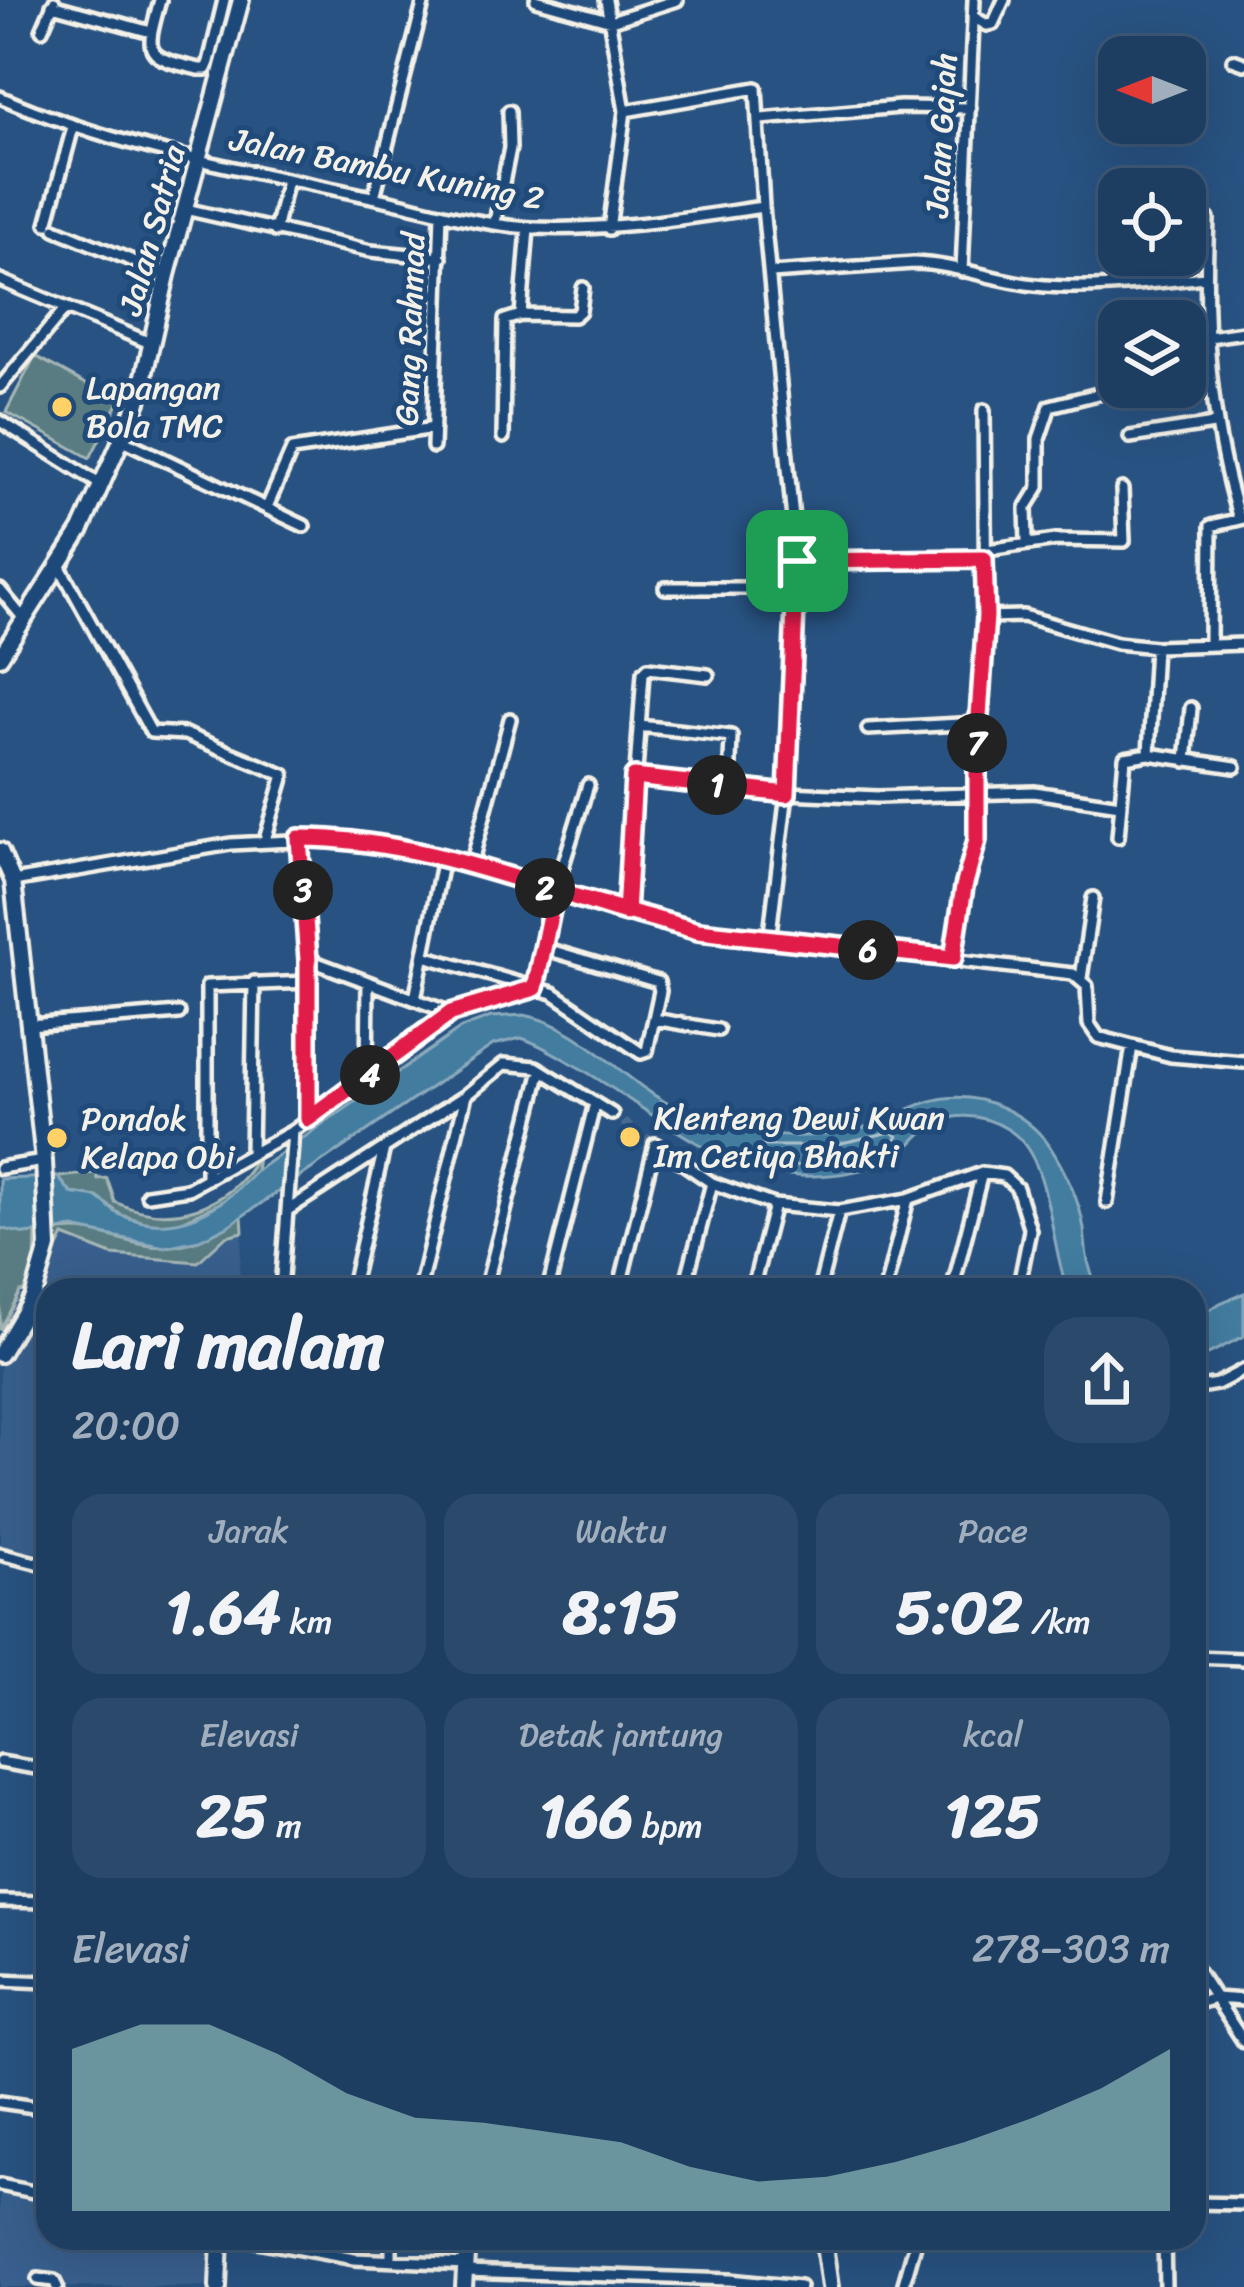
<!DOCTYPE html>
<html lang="id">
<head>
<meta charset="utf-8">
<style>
  :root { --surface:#1e3e61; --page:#2b496a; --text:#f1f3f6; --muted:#a1aebd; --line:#3c5776; --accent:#8bbbb9 }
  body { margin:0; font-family:Sriracha,sans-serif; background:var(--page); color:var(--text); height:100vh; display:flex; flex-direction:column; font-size:45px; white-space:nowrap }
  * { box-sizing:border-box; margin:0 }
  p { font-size:39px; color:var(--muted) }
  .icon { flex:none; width:66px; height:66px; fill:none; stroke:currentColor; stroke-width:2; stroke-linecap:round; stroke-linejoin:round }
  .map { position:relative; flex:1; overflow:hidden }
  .panel { position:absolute; left:36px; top:1278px; width:1170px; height:972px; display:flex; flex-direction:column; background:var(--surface); border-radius:36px; box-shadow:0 12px 48px #0002,0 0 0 3px var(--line) }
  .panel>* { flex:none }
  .needle { width:78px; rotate:270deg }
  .buttons { position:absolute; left:1098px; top:36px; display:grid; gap:24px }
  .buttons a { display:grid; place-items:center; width:108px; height:108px; border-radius:24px; background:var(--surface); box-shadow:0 12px 48px #0002,0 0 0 3px var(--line); font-size:60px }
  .pin { position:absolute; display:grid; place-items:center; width:102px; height:102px; color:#fff; margin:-51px; border-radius:24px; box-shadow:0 6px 18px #0006 }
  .km { position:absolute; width:60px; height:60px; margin:-30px; border-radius:50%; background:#222; color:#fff; font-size:33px; line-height:60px; text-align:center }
  .round { display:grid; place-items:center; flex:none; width:126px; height:126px; border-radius:36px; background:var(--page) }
  .summary { display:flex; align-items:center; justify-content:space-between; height:204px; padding:0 36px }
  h1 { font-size:66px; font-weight:700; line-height:90px }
  .stats { display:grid; grid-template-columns:repeat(3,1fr); gap:18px; height:204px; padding:12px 36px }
  .stats div { display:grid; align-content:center; border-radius:30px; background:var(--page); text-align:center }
  .stats b { font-size:60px; font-weight:700 }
  .stats small { font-size:33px; font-weight:400 }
  .stats p { font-size:33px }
  .chart { height:336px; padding:24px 36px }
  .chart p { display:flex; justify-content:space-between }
  .chart svg { width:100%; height:216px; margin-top:12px; fill:var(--accent); opacity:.7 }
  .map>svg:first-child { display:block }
  .built { fill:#395f8d }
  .green { fill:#587c82; stroke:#a6b6b5; stroke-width:3 }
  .water { fill:#437b9f; stroke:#8aaabc; stroke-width:3 }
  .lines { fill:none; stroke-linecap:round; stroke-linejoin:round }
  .shore { stroke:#adc2cb; stroke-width:3 }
  .street-tunnel { stroke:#476a90; stroke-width:9; stroke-dasharray:9 4.5; stroke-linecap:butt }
  .street-casing { stroke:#f4f1e8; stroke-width:18 }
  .secondary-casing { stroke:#f4f1e8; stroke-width:22 }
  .street { stroke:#1f4a7a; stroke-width:9 }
  .secondary { stroke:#1f4a7a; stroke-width:14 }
  .route-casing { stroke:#fff; stroke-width:24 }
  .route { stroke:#e11d48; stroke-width:15 }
  .poi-dot { fill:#ffd166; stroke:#1f4a7a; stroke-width:4.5 }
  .labels { text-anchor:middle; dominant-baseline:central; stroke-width:10; stroke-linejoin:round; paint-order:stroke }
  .street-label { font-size:33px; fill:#f4f1e8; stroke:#1f4a7a }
  .poi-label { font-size:33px; fill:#f4f1e8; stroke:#1f4a7a; text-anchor:start }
</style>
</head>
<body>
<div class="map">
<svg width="1244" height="2287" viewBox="0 0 1244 2287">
  <rect width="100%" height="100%" fill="#285281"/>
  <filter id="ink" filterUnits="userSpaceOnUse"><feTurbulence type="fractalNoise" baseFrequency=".00833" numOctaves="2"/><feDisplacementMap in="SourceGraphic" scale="24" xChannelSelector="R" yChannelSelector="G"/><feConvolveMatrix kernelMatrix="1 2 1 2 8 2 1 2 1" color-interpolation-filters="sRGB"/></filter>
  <g filter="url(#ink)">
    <path class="built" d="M243,1232l-5,58h-190v265l-48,-9v-178l64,-133 48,20 86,7 28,-26z
      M0,2191l48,9v38h166l-1,49h-213z"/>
    <path class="green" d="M35,356l84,46 -29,56 -84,-46z
      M258,1157l-2,14 -28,28 -50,24 -26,1 -31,-9 -24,-18 -26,-4 -13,-16 38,-4 2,6 9,-1 8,24c55,26 113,7 143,-45z
      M242,1216l1,16 -17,4 -28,26 -86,-7 -48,-19 -10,19 2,-23c34,-8 62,10 95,14 34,4 64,-11 91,-30z
      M9,1227l15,7 12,-1 -1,27 -8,30 -7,2 -20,38v-102z"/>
    <path class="water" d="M524,1015c47,8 85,49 124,76 25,18 54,29 83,37 41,11 86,10 127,1 29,-7 57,-27 87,-31 38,-5 81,15 104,47 15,23 31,56 35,84 2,23 3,40 15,61h-31c-19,-44 -15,-132 -59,-160 -26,-17 -60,-20 -85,1 -10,8 -17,19 -27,25 -28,16 -66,21 -98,20 -85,-5 -151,-69 -221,-109 -18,-10 -37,-23 -57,-29l-28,7 -265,181 -29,14 -34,7 -91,-19 -49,6 -25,-6v-49l58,-2 13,16c8,2 20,2 27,5 9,5 13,13 23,17 54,23 98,-4 135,-44l205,-143 30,-11z
      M1244,1293v43l-50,25v-40l26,-18z"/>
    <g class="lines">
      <path class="shore" d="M891,1132l7,4 -5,8c-36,17 -103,35 -138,8l5,-6h68z"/>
      <path class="street-tunnel" d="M612,1114l43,30"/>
      <defs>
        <path id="street" d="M160,0c-15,55 -17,56 39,69h7l3,-7 15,-62
          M536,0l75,21 66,-21
          M606,0l19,111 -16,118
          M52,5l99,27
          M973,17l14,8 6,-1 11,-24
          M42,30l12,-28
          M1233,60l11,4
          M0,97c118,52 246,73 372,100 53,11 108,29 162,31 78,3 152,-10 229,-21
          M625,111l131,-23 7,119 34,354 -10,232 -18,148
          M761,119l139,-12 70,1
          M374,197l50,-197
          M185,209l186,42 70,7
          M1208,219c-5,102 1,202 31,300
          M495,222l15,-74 -1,-37
          M47,224l26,-97
          M55,229l112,46
          M275,231l12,-51
          M962,271l12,-271
          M771,273l143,-10c41,1 80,18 121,22 56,6 114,-2 170,-8
          M0,280l150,63
          M521,315l53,1 6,-5 3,-23
          M1209,337l35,-5
          M1185,379l26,-2
          M0,387l65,-78
          M0,421l101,64
          M503,437l2,-117 16,-5 7,-87
          M1130,437l84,-13
          M121,439l183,87
          M433,447l8,-234
          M267,507l25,-57 142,-22
          M1027,542l-1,-34 13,-21v-48l11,-33 76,-19
          M987,550l69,-10 68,1 -2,-52
          M797,561l187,-2
          M60,567l91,165 34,2 99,41 -19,65
          M665,588h131
          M0,590l24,29
          M986,617l37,-1 94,27 38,4 89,-3
          M1210,643l1,-117 33,-8
          M639,726l92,10 -2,51
          M868,729l111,-6
          M1149,754l86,13
          M1186,761l5,-53
          M634,777l153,16 91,4 156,-5 86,13
          M1118,837l7,-79 24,-4 6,-107
          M299,838l10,122v159
          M471,865l39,-146
          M13,881l218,-37 120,-6 120,27 227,66 375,43 14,12 2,38 9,13 73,19 73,6
          M626,913l17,-240 5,-5 60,7
          M424,956l129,37 88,60 6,-2 13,-60 -2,-9 -115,-34
          M953,958l11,-71 13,-47v-95l9,-128 -2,-207
          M309,960l142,53
          M1081,978l12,-80
          M535,988l20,-97 33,-106
          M415,999l28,-141
          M654,1019l64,11
          M29,1025l150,-12
          M367,1076l1,-94
          M251,1154l3,-172
          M0,1168l44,-7
          M207,1179v-193l102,-4
          M147,1195l41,-6 105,-58 158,-118 84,-25
          M1107,1202l25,-156
          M288,1210l178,-115 38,-31 32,3 76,47
          M281,1290l12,-159
          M351,1290l33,-142
          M419,1290l47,-195
          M485,1290l56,-220
          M548,1290l47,-187
          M619,1290l36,-146 57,39 62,22 65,6 69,-12 74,-26 22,3 13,12 13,42 -12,60
          M684,1290l28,-107
          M752,1290l22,-85
          M819,1290l20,-79
          M885,1290l23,-91
          M952,1290l30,-117
          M1194,1388l23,-4 27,-14
          M0,1554l48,12
          M1194,1657l50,2
          M0,1762l48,8
          M0,1901l48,1
          M1194,1966l50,76
          M0,1980l48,2
          M1194,2004l21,-6 29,2
          M0,2102l48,7
          M0,2185l48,10
          M1194,2203l50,1
          M240,2238l114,21 112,5
          M391,2238v23
          M1164,2238l1,49
          M465,2271l264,9 71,7
          M38,2279l16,2 3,6
          M903,2287l14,-49"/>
        <path id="secondary" d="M0,657l81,-127 57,-128 29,-127 74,-275
          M0,851l13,30 31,280 4,86 -15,51 -33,56
          M823,2238l7,49
          M218,2287l2,-49
          M464,2287l3,-49"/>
      </defs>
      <use href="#street" class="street-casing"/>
      <use href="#secondary" class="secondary-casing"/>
      <use href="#street" class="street"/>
      <use href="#secondary" class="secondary"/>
    </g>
  </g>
  <g class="lines" filter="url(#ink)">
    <defs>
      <path id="route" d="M797,561l-10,233 -153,-17 -8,136c-107,-32 -214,-75 -327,-75l9,122v159l143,-106 84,-25 20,-97 143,40 255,27 11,-71 13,-47v-95l9,-129 -2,-57 -187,2"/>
    </defs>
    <use href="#route" class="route-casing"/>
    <use href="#route" class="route"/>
  </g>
  <g class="poi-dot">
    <circle cx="62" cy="407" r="12"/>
    <circle cx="630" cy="1137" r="12"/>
    <circle cx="57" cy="1138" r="12"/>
  </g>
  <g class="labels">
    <g class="street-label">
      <text transform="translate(941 135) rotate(-87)">Jalan Gajah</text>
      <text transform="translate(387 169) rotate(11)">Jalan Bambu Kuning 2</text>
      <text transform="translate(152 230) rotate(-75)">Jalan Satria</text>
      <text transform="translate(410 329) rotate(-88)">Gang Rahmad</text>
    </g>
    <g class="poi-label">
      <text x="86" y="388">Lapangan<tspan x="86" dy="38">Bola TMC</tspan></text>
      <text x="654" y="1118">Klenteng Dewi Kwan<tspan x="654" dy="38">Im Cetiya Bhakti</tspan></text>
      <text x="81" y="1119">Pondok<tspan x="81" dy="38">Kelapa Obi</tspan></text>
    </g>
  </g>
</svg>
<div class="buttons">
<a><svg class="needle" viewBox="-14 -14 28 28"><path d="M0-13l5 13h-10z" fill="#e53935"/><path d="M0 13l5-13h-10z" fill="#a1aebd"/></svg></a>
<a><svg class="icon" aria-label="locate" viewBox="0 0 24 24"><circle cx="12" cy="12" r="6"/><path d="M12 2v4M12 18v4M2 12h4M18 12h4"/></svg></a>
<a><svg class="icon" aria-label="layers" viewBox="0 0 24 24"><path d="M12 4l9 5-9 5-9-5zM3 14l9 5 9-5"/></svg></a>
</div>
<div class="pin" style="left:797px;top:561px;background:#1e9e55"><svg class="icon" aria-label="arrive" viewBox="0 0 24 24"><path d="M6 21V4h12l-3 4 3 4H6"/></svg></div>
<b class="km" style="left:717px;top:785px">1</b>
<b class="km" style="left:545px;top:888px">2</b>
<b class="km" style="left:303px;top:890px">3</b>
<b class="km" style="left:370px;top:1075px">4</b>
<b class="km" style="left:868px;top:950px">6</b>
<b class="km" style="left:977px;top:743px">7</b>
<section class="panel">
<div class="summary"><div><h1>Lari malam</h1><p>20:00</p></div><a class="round"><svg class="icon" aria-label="share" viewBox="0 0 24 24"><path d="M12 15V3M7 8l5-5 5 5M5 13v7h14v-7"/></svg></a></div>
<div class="stats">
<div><p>Jarak</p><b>1.64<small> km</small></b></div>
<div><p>Waktu</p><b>8:15</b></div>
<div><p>Pace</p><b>5:02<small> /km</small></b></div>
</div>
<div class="stats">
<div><p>Elevasi</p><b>25<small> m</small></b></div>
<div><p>Detak jantung</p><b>166<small> bpm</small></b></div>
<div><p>kcal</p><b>125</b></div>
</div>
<div class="chart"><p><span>Elevasi</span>278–303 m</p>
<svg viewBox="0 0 160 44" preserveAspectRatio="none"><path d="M0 44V11L10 6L20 6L30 12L40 20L50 25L60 26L70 28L80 30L90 35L100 38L110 37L120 34L130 30L140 25L150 19L160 11V44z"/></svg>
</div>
</section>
</div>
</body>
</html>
